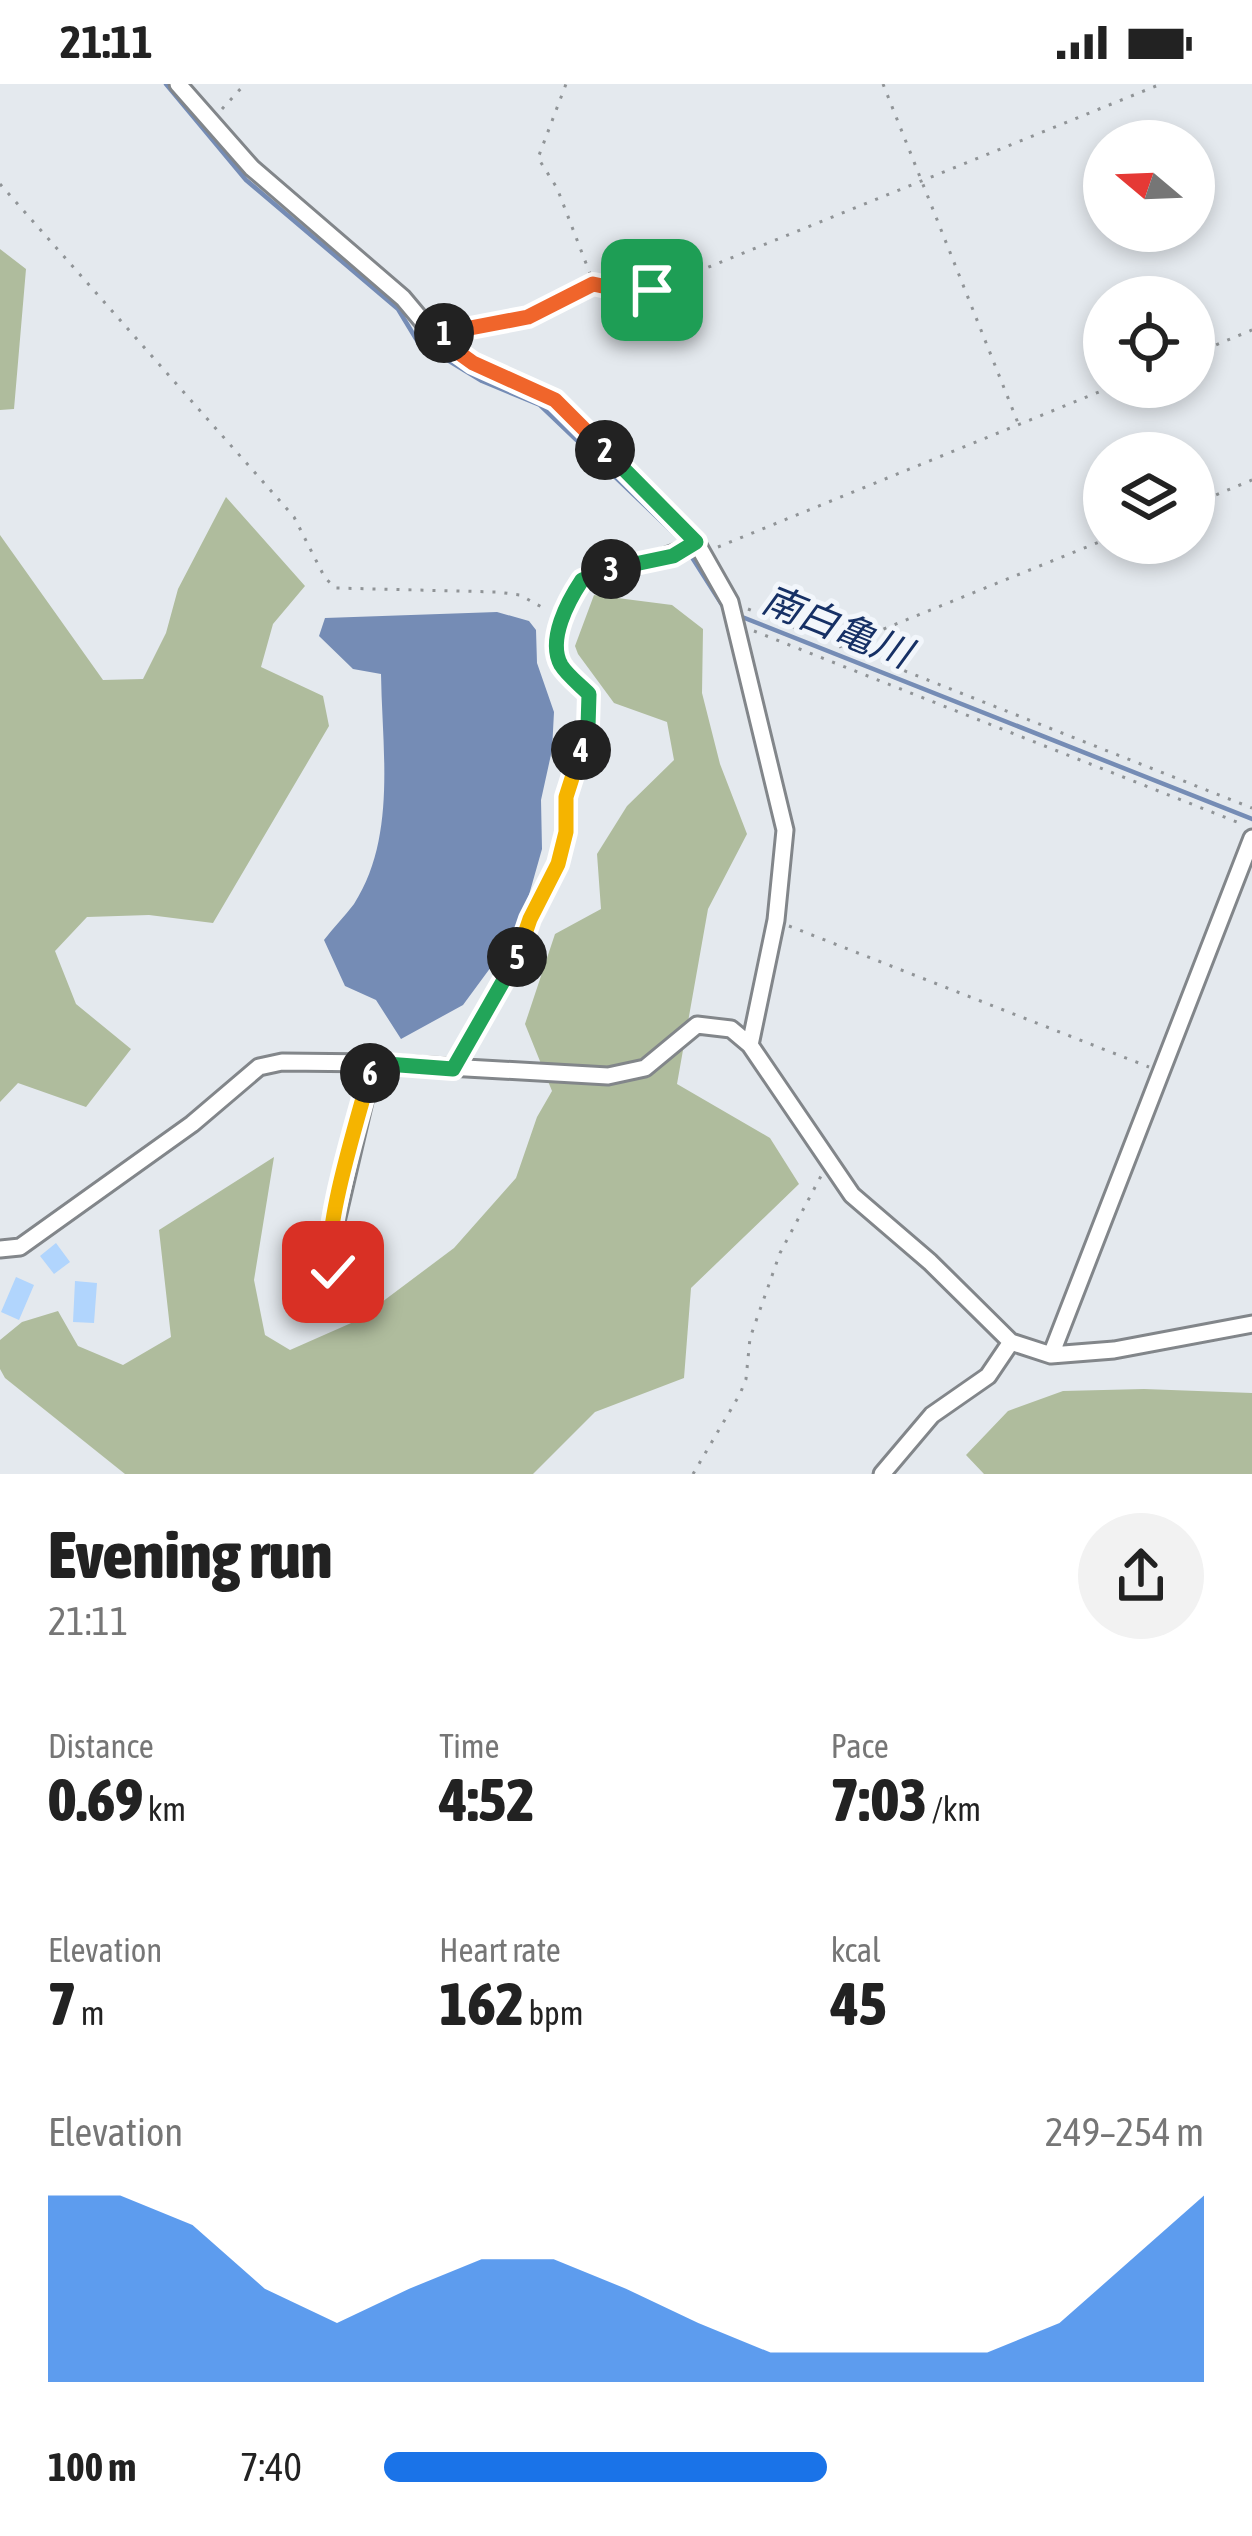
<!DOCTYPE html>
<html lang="en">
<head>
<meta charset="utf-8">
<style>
  :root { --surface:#fff; --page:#f2f2f2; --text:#222; --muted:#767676; --accent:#1a73e8 }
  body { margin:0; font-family:"Asap Condensed","Noto Sans JP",sans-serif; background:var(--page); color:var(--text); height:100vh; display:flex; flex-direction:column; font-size:45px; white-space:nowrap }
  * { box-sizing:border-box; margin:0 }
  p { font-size:39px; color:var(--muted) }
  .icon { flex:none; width:66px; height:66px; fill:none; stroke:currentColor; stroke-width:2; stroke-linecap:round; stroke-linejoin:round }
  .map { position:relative; height:1390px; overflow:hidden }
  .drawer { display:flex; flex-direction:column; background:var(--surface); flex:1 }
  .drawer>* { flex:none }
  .needle { width:78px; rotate:289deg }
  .tools { position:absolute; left:1083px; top:36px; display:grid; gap:24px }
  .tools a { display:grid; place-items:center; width:132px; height:132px; border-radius:50%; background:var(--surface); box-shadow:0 6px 18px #0003; font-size:60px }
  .pin { position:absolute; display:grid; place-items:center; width:102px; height:102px; color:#fff; margin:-51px; border-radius:24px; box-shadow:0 6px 18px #0006 }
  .km { position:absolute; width:60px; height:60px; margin:-30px; border-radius:50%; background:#222; color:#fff; font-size:33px; line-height:60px; text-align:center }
  .round { display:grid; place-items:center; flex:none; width:126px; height:126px; border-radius:63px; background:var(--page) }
  .summary { display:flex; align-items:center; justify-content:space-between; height:204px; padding:0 48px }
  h1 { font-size:66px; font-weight:800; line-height:90px }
  .stats { display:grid; grid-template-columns:repeat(3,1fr); gap:18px; height:204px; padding:12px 48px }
  .stats div { display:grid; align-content:center }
  .stats b { font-size:60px; font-weight:800 }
  .stats small { font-size:33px; font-weight:400 }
  .stats p { font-size:33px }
  .chart { height:336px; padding:24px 48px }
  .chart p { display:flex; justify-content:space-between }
  .chart svg { width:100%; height:216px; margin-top:12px; fill:var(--accent); opacity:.7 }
  ul { padding:0 48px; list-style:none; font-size:39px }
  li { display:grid; grid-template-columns:192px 144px 1fr; align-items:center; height:90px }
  li i { height:30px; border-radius:15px; background:var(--accent) }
  .status { display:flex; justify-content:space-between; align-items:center; height:84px; padding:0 60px; background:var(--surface); direction:ltr }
  .status svg { height:33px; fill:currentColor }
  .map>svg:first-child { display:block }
  .green { fill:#afbc9d }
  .water { fill:#758cb5 }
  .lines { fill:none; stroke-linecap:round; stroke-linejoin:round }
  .stream { stroke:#758cb5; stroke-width:4.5 }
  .building { fill:#b1d5fd }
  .minor-casing { stroke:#82868a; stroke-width:21 }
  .path { stroke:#909497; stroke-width:3; stroke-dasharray:3 9; stroke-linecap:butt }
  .minor { stroke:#fff; stroke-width:15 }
  .split-1-casing { stroke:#fff; stroke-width:24 }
  .split-2-casing { stroke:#fff; stroke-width:24 }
  .split-3-casing { stroke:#fff; stroke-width:24 }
  .split-4-casing { stroke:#fff; stroke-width:24 }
  .split-5-casing { stroke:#fff; stroke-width:24 }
  .split-6-casing { stroke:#fff; stroke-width:24 }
  .split-7-casing { stroke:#fff; stroke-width:24 }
  .split-1 { stroke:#f0652b; stroke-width:15 }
  .split-2 { stroke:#f0652b; stroke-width:15 }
  .split-3 { stroke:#22a559; stroke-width:15 }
  .split-4 { stroke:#22a559; stroke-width:15 }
  .split-5 { stroke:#f5b400; stroke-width:15 }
  .split-6 { stroke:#22a559; stroke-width:15 }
  .split-7 { stroke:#f5b400; stroke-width:15 }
  .labels { text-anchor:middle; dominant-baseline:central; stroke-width:10; stroke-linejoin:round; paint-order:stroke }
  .water-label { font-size:39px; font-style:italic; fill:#163065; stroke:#f2f6fb }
</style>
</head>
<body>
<div class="status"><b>21:11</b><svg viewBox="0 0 49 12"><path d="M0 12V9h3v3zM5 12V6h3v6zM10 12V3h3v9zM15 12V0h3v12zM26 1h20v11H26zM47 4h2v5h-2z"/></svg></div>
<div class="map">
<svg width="1252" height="1390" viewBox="0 0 1252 1390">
  <rect width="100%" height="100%" fill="#e4e9ee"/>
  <path class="green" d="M0,165l26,20 -12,140 -14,1z
    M226,413l79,89 -32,38 -12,43 62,29 6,30 -116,197 -64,-8 -62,2 -32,34 21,53 55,45 -45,58 -68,-24 -18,19v-567l103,145 40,-1 23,-46 12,-44z
    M594,511l78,10 31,24 -1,64 18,71 27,70 -39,75 -31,175 93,54 29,46 -108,104 -7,90 -89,34 -62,62h-408l-120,-96 -5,-9v-29l22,-18 36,-11 20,35 45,19 48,-28 -12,-107 115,-73 -20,123 11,55 25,15 68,-30 96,-72 62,-70 21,-61 15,-26 -27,-67 30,-90 46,-25 -4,-55 30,-48 47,-46 -7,-38 -53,-19 -36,-49 -3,-8z
    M1144,1305l108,4v81h-268l-18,-19 42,-44 55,-20z"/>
  <path class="water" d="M497,528l32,9 7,9 1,33 17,49 -2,38 -11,50 1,49 -17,60 -23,43 -39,53 -62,34 -25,-39 -31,-14 -21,-46c9,-12 21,-24 30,-36 43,-67 28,-155 27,-230l-28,-5 -34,-33 6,-18z"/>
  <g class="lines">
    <path class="stream" d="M166,0l80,96 152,129 20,33 64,39 58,24 141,135 45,71
      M737,531l515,204"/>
  </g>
  <path class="building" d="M56,1159l14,19 -16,12 -14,-18z
    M16,1193l18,8 -15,35 -18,-8z
    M75,1197l22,2 -3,40 -21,-1z"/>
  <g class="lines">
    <defs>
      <path id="minor" d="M178,0l74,84 151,130 31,37 39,28 82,37 141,142 34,60 55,228 -9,90 -26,125
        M453,985l62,-106 16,-44 27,-55 7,-32 1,-35 22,-70 1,-33c-10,-10 -25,-22 -30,-35 -9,-26 13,-79 39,-88 39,-13 57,-4 98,-29
        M0,1165l20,-2 172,-123 67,-57 23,-5 96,1 230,13 37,-8 52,-43 34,4 19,16 102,150 78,67 81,80 40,13 63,-5 138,-26
        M335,1224l6,-16 -14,-32 46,-197
        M1051,1271l201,-517
        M882,1390l50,-59 56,-39 23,-34"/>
    </defs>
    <use href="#minor" class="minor-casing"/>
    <path class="path" d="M883,0l135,339
      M222,25l23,-25
      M0,100l294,333 31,61 11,10 161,4 23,3 27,15
      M594,200l41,9 17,-3 509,-206
      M457,246l71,-13 66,-33 -37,-96 -19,-30 28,-74
      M1194,270l58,-24
      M1194,420l58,-24
      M718,463l393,-160
      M748,525l504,199
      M754,547l488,193
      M839,563l265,-107
      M789,842l360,141
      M693,1390l47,-80 6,-15 4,-41 30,-85 41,-77"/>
    <use href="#minor" class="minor"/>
  </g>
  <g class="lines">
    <defs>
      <path id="split-1" d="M444,249l84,-16 65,-33 42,9 17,-3"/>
      <path id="split-2" d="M444,249l-10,2 39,28 82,37 50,50"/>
      <path id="split-3" d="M605,366l91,92 -23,14 -62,13"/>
      <path id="split-4" d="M581,666l7,-23 1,-33c-9,-9 -22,-19 -28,-29 -14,-25 7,-64 21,-85l29,-11"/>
      <path id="split-5" d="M517,873l13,-38 28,-55 8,-32v-35l15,-47"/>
      <path id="split-6" d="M370,989l3,-10 80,6 64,-112"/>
      <path id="split-7" d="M333,1188c-15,-30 27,-160 37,-199"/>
    </defs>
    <use href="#split-1" class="split-1-casing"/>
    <use href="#split-2" class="split-2-casing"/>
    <use href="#split-3" class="split-3-casing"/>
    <use href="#split-4" class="split-4-casing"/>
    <use href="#split-5" class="split-5-casing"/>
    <use href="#split-6" class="split-6-casing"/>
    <use href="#split-7" class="split-7-casing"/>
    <use href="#split-1" class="split-1"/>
    <use href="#split-2" class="split-2"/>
    <use href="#split-3" class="split-3"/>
    <use href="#split-4" class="split-4"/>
    <use href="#split-5" class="split-5"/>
    <use href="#split-6" class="split-6"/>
    <use href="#split-7" class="split-7"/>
  </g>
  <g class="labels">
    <g class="water-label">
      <text transform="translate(837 542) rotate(22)">南白亀川</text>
    </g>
  </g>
</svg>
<div class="tools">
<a><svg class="needle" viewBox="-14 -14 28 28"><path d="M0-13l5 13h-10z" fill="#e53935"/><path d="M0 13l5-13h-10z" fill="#767676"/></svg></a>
<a><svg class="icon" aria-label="locate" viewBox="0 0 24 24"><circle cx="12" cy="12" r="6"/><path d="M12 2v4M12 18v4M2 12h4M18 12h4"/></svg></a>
<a><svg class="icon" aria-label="layers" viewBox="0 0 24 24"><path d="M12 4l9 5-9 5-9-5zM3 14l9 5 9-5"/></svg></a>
</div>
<div class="pin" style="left:652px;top:206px;background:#1e9e55"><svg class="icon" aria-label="arrive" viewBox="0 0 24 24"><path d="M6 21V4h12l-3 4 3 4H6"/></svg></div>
<div class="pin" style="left:333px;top:1188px;background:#d93025"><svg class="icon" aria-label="check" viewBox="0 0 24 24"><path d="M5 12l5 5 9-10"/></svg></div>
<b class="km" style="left:444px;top:249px">1</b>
<b class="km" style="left:605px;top:366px">2</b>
<b class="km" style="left:611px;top:485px">3</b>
<b class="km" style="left:581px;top:666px">4</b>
<b class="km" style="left:517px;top:873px">5</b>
<b class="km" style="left:370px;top:989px">6</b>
</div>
<section class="drawer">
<div class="summary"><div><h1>Evening run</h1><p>21:11</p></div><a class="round"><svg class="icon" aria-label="share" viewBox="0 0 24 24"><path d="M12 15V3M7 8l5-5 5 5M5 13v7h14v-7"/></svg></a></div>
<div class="stats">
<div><p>Distance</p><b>0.69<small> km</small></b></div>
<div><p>Time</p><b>4:52</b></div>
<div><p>Pace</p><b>7:03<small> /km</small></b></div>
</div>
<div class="stats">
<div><p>Elevation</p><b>7<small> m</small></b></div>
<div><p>Heart rate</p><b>162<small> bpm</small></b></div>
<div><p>kcal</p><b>45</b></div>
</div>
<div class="chart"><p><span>Elevation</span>249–254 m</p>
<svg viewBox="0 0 160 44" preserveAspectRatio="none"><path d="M0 44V6L10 6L20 12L30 25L40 32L50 25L60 19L70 19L80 25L90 32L100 38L110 38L120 38L130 38L140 32L150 19L160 6V44z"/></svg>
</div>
<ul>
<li><b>100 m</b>7:40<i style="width:54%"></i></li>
</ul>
</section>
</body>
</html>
